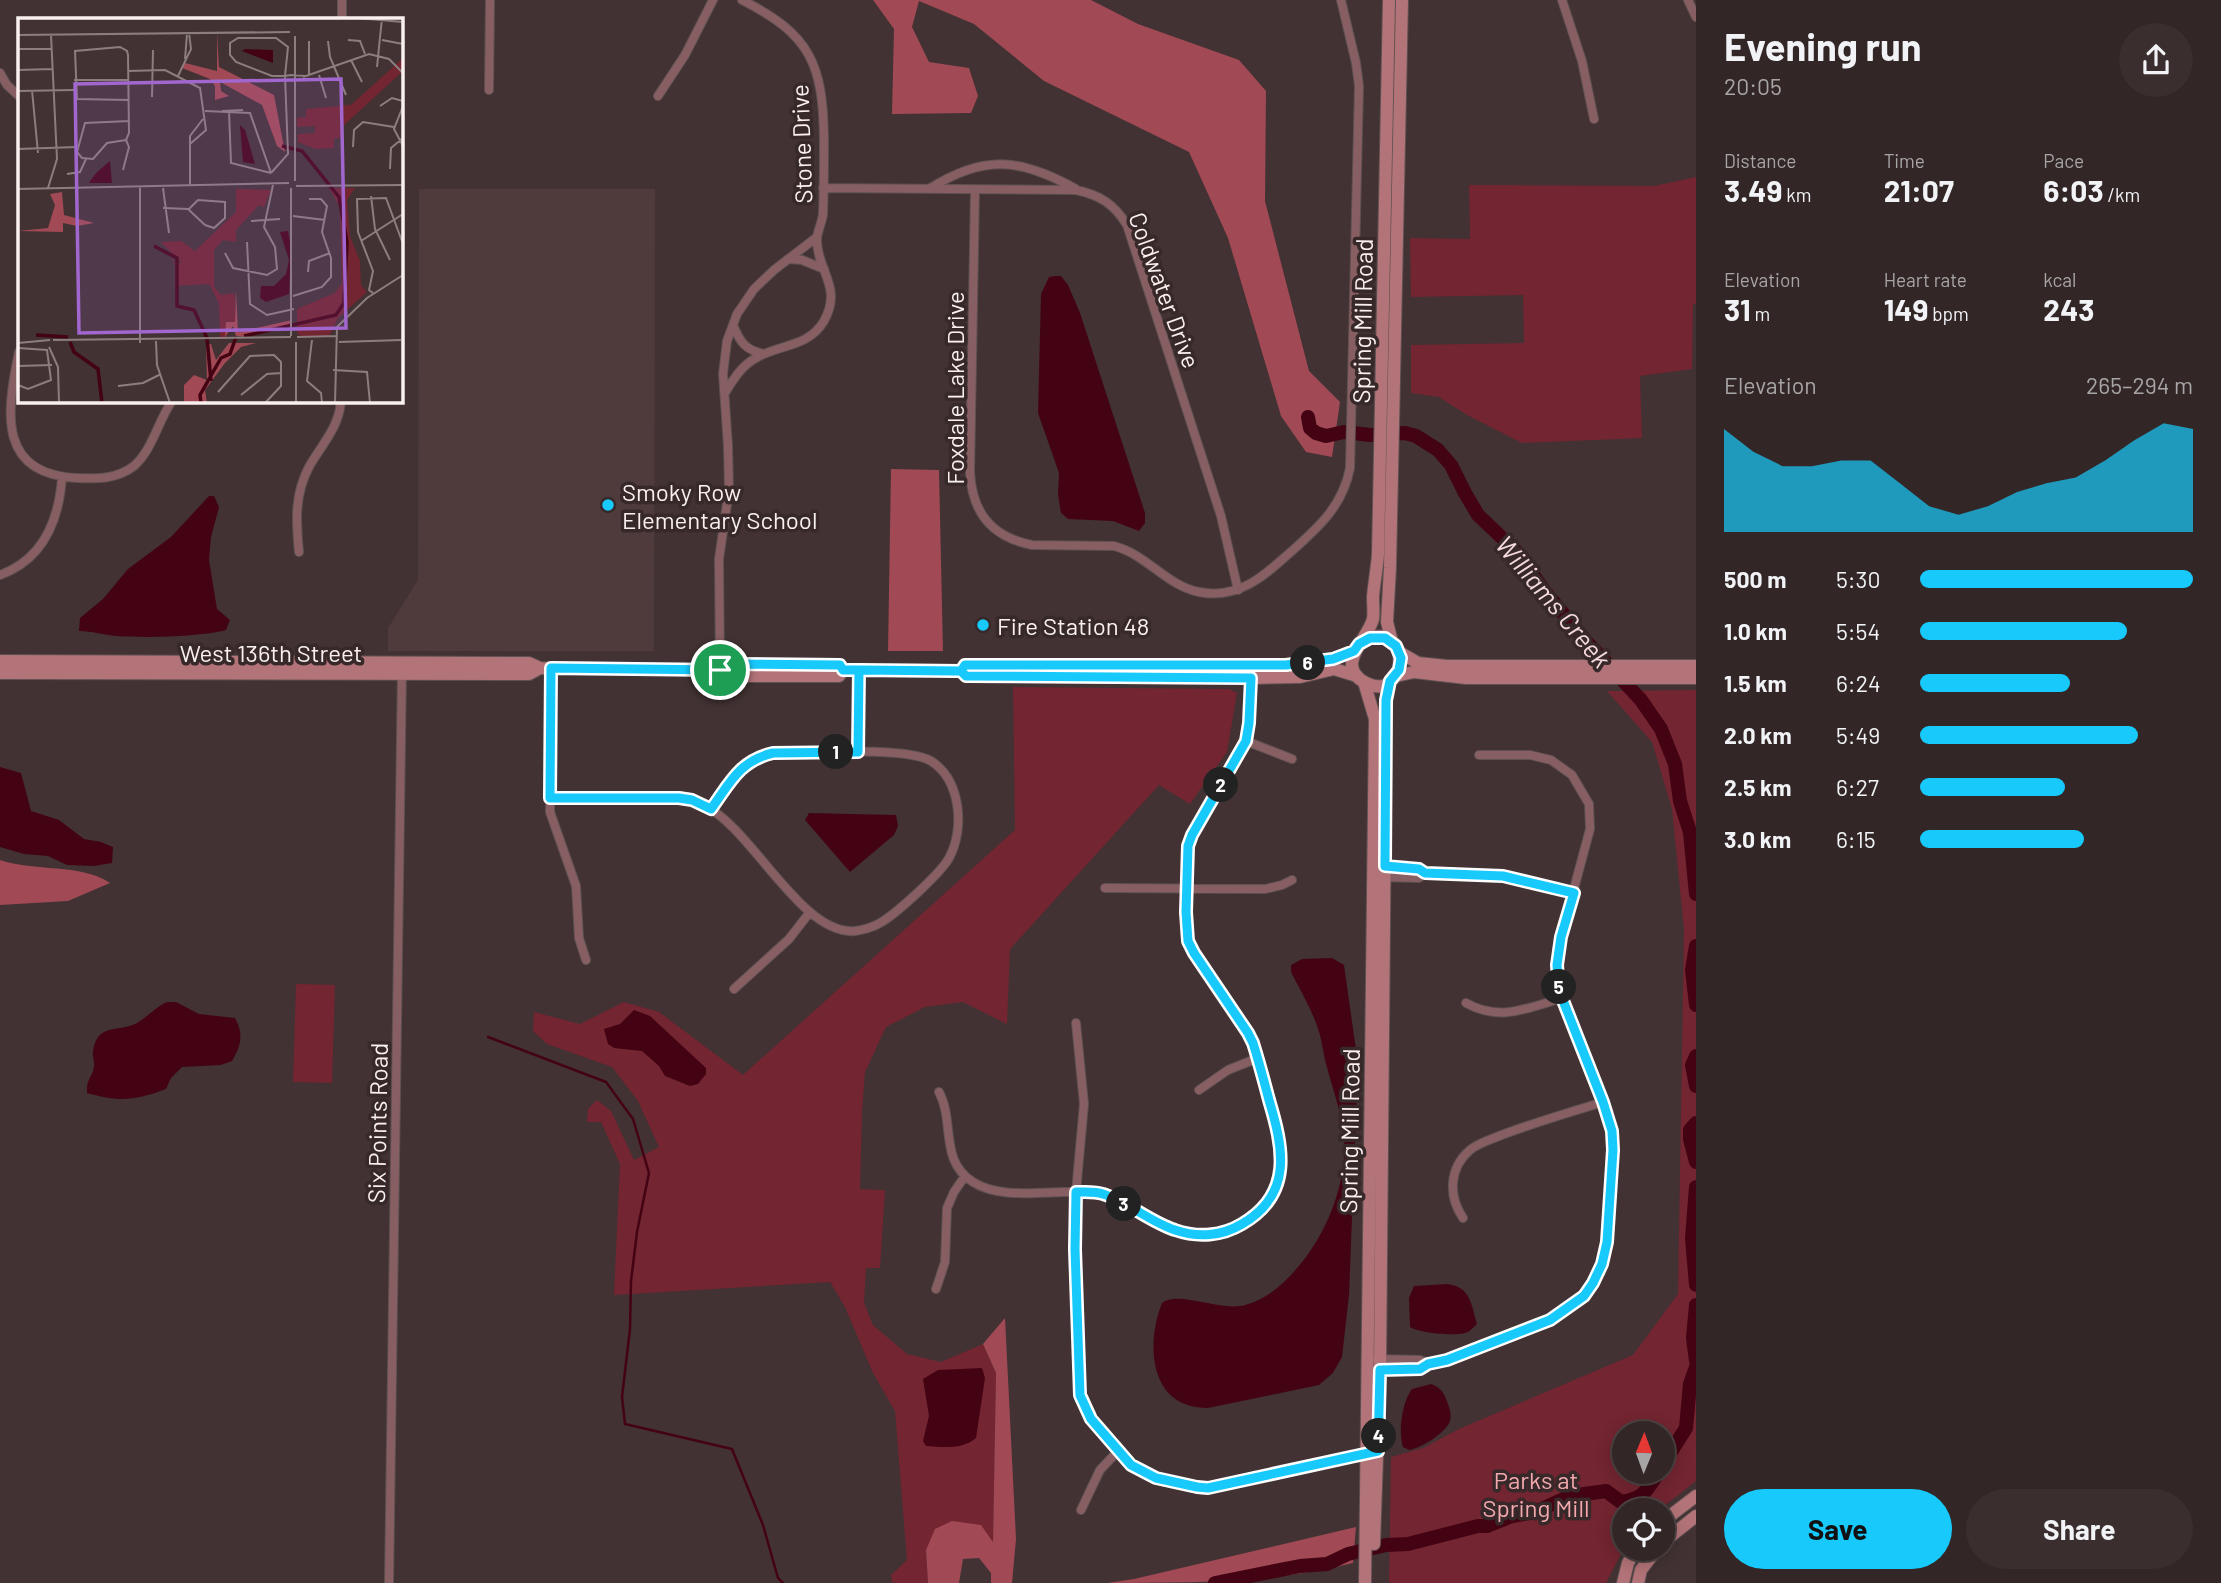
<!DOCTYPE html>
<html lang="en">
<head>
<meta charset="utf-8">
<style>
  :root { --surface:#322626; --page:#3a2e2e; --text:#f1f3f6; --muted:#a8a5a7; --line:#4d4343; --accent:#18cafc }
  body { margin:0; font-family:Barlow,sans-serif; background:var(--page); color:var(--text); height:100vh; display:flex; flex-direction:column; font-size:26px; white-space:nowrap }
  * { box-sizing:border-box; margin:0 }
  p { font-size:23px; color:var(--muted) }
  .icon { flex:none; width:38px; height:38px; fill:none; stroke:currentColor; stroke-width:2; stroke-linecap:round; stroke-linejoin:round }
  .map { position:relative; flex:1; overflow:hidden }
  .panel { display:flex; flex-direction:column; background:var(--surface); width:525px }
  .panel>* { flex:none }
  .needle { width:46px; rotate:1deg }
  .controls { position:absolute; left:1612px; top:1421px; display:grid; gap:14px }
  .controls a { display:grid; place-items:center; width:63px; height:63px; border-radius:50%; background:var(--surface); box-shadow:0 4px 18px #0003,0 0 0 2px var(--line); font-size:35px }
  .pin { position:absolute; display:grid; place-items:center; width:60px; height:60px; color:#fff; margin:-30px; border:4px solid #fff; border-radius:50%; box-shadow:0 2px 7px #0007 }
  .km { position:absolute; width:35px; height:35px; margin:-18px; border-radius:50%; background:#222; color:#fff; font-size:19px; line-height:35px; text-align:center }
  .round { display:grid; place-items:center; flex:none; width:74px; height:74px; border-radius:37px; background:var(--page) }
  .headline { display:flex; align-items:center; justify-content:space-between; height:119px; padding:0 28px }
  h1 { font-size:38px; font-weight:700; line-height:52px }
  .stats { display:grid; grid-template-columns:repeat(3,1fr); gap:10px; height:119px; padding:7px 28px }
  .stats div { display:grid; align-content:center }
  .stats b { font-size:30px; font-weight:700 }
  .stats small { font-size:19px; font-weight:400 }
  .stats p { font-size:19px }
  .chart { height:196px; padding:14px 28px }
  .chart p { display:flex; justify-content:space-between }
  .chart svg { width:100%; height:126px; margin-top:7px; fill:var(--accent); opacity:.7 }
  .primary-button { display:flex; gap:14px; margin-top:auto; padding:14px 28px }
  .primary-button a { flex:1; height:80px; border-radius:42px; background:var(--accent); color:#111; font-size:28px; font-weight:700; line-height:80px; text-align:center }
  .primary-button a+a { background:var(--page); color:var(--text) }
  ul { padding:0 28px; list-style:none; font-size:23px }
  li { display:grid; grid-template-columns:112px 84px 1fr; align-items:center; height:52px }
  li i { height:18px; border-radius:9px; background:var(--accent) }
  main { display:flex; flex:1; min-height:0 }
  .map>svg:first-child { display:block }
  .built { fill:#503b3c }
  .green { fill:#732531; fill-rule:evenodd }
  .forest { fill:#a14954 }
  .water { fill:#440313 }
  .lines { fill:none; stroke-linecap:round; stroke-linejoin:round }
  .stream { stroke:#440313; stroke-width:2.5 }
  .river { stroke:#440313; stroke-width:14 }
  .street-casing { stroke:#5f5051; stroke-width:10 }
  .secondary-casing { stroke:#5f5051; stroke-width:14 }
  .street { stroke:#875f62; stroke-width:8 }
  .secondary { stroke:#b37479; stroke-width:12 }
  .route-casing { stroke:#fff; stroke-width:14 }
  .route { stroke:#18cafc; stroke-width:9 }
  .poi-dot { fill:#18cafc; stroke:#372829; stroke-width:2.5 }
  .labels { text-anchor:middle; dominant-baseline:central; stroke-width:7; stroke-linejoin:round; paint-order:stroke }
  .street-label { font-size:24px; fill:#faf0f0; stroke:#372829 }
  .poi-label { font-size:24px; fill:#faf0f0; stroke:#372829; text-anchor:start }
  .park-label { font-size:24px; fill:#f3a8ae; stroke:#372829 }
  .water-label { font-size:26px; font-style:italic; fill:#f5dadc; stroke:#372829 }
  .inset-river { fill:none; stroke:#440313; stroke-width:3.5 }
  .inset-road { fill:none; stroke:#8c7e7f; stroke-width:2 }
  .view { fill:#a167ce; fill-opacity:0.15; stroke:#a167ce; stroke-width:3.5 }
  .inset-edge { fill:none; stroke:#faf0f0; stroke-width:3.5 }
</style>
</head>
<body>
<main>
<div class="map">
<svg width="1696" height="1583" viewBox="0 0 1696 1583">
  <rect width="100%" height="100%" fill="#423233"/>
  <path class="built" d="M419,189h236l-1,462h-266v-23l30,-48z"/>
  <path class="green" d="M1696,177v126l-3,2 -1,64 -52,7 2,62 -120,5 -55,-28 -28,-18 -28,-4v-48l113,-2 -1,-48 -112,2 -1,-59 60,1 -1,-54 185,1z
    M1013,687l216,2 8,4 -10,59 -37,52 -31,-19 -149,164 -3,75 -44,-22 -38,5 -39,20 -21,45 -3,40 -2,77 25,1 -5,78h-14l-2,35 9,22 34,29 34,8 42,-18 13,29 -3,170 -67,7 2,33h-36l-1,-8 16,-15 -12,-149 -22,-38 -28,-66 -15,-25 -216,13 6,-131 -19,-42h-14l1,-13 9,-9 14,11 23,49 25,-13 -21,-46 -26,-34 -65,-23 -14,-13 1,-19 46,12 44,-22 35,10 84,63 272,-245z
    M1696,690v791l-37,29h-35v38l-18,35h-217l2,-126 32,-9 36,-19 174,-74 45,-61 6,-365 -12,-120 -20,-67 -45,-51zM1624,1433h38v39h-38z
    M296,984l39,1 -3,98 -39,-1z"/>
  <path class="forest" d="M873,0h218l47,24 101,36 27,31 -1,110 44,170 31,31 -8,55 -26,-5 -25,-36 -53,-178 -39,-86 -145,-71 -70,-57 -55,-23 -7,26 17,35 40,6 9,28 -7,17 -79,1 2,-85z
    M891,469l48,1 4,181h-55z
    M0,860c34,12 81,3 110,23l-42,18 -68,4z
    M1005,1318l11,221 -4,44h-21v-10l-12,-15 -16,1 -4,24h-31l-2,-33 9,-21 17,-8 29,4 12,17 3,-169 -13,-29z
    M1356,1527l-3,36c-80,20 -163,20 -246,20l27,-4z"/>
  <path class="water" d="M1056,276h5l7,9 12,28 65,200v10l-6,8 -26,-10 -45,-2 -7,-6 -3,-18 1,-22 -21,-60 3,-119 8,-17z
    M209,496h5l5,11 -8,30 -2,23 8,49 13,11 -4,10c-25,7 -83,8 -110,6 -12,-1 -24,-5 -37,-5l1,-13 23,-19 25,-30 43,-32z
    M0,767l21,6 10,38 28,9 25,19 17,3 12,5 -1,16 -18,3 -27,-1 -19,-9 -24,-2 -24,-7z
    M809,813l87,2 2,11 -4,9 -44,37 -45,-52z
    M1332,958l12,7 14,99 -9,231 -7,62 -9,16 -14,12 -111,23c-58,1 -63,-62 -46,-105 15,-13 60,9 83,2 26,-7 45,-27 61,-48 24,-32 41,-78 38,-119 -2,-23 -10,-45 -16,-67 -4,-12 -5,-24 -8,-36 -6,-22 -19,-43 -29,-63v-7l11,-6z
    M167,1002h9l23,12 36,4c9,16 6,28 -3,43l-11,4 -39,2 -11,11 -5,11c-32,12 -47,13 -79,4 -1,-14 5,-15 7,-26 1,-5 -2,-11 -1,-16 4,-28 25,-19 42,-27 12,-6 20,-17 32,-22z
    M634,1010l16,6 56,52v6l-8,10 -8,2 -25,-10 -6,-10 -17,-15 -28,-3 -6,-4 -4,-15 16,-5z
    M1447,1284c24,3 24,20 30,40 -1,1 -7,7 -9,8 -11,5 -49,1 -58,-5l-1,-29 5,-12z
    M982,1368l3,10 -9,60c-14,12 -33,9 -50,8l-3,-5 6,-25 -6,-37 15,-9z
    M1431,1384c7,2 13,8 15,15 3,7 6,15 4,22 -5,13 -29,27 -41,29l-6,-3c-5,-16 -1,-45 9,-58z"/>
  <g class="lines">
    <path class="stream" d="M488,1037l118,45 27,37 16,54 -12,59 -6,49 -1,48 -8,68 3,27 107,25 31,76 15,53 5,5"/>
    <path class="river" d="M1308,417l2,11 6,5 10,3 18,-4 26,3 35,-2 11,3 22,14 13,15 14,28 13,22 41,39 23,34 42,51 57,61 20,29 14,35 5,37 10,31 6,62
      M1696,946l-4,24 4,35
      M1696,1056l-4,9 4,21
      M1696,1123l-6,7v9l6,23
      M1696,1187l-4,51 4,47
      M1696,1305l-3,33 3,23
      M1662,1466l24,-38 4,-44 6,-17
      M1215,1583l85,-17 27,-2 21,-10 38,-9 22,-1 70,-18h9l25,-10 23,-4 35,-16 36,-5 15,11c24,-4 25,-11 38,-30"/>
    <defs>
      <path id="street" d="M1562,0l20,61 12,58
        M1688,0l8,17
        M342,19v-19
        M0,73l7,12 12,11
        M489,90l1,-90
        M658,96l27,-41 28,-55
        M823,188l253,2c24,5 38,14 51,35l94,291 17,74
        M929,189c55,-35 91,-31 147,0
        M975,190l-5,282c2,40 21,65 62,73l82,1c32,8 53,40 85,46 40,8 66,-17 94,-42 27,-24 50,-45 57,-82l9,-382 -3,-23 -15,-63
        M788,259l14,1 22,9
        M733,325c7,17 12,25 31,29
        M19,352c-14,65 -19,122 58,126 21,1 40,1 57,-12 19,-17 24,-45 38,-65
        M725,393c8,-13 16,-27 31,-35 23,-14 52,-10 68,-37 19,-34 -7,-50 -7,-81 0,-9 5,-17 6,-26 1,-25 1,-50 1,-74 -1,-76 -13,-105 -82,-140
        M299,552c-3,-31 -5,-58 11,-87 13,-22 29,-38 31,-64
        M0,575c44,-16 59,-55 62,-98
        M551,668l-1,144 26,74 3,52 7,22
        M720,670l-1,-111 10,-69 -1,-44 -5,-72 4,-33 10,-27 17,-25 20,-19 43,-33
        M1246,741l46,18
        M858,753l1,-83
        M550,798c28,0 57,0 85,0 23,0 47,-3 68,7 48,21 98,131 152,126 8,-1 18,-4 25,-8 16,-9 61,-50 69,-65 16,-29 12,-78 -18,-97 -25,-15 -125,-8 -158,-8 -34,8 -43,30 -62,56
        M1381,866l38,3 6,4 78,3 71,17
        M1381,877l38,1 6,-5
        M1105,888l160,1 17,-4 10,-5
        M734,989l55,-50 21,-27
        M1466,1003c34,19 62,5 96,-5
        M1076,1023l8,81 -9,99 4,178c1,9 1,18 5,27 8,16 37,51 52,61 20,14 55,20 78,18l156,-34
        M1199,1090l29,-20 30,-12
        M939,1092c16,30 0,69 34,90 32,21 88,5 125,11 8,1 16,6 24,10 35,17 68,42 109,27 17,-7 33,-21 42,-38 6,-11 9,-24 9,-36 0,-22 -24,-108 -36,-127 -15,-22 -51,-64 -58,-88 -7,-26 -1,-67 0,-95l4,-11 54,-94 3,-18 2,-47
        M1463,1218c-15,-22 -14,-50 7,-68 8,-7 20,-10 29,-14 34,-13 69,-23 104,-34
        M936,1289l9,-27 2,-54 7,-16 11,-16
        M1375,1359l45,1 8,4
        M1367,1370l53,-1 8,-5 19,-4 103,-40 34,-24 9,-13 12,-29 8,-104 -1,-19 -9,-29 -41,-104 -5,-33 4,-28 29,-108 -1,-25 -17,-29 -21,-15 -21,-5h-51
        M1081,1510l19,-40 18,-19
        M389,1583l13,-914"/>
      <path id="secondary" d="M1363,641c50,-25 46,63 3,42 -33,-17 2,-44 7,-64 1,-7 0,-15 0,-22 1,-14 4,-28 5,-43l11,-554
        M1392,642l-5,-20 3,-54 12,-568
        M1399,652l19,11 29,3h249
        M0,661l529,2 11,5 180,2h9l5,-6 106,1 3,5 118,1 5,5 285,2 49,-1 34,-8 23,7
        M729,670l4,6h106l4,-6
        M961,671l4,-6h321l47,-6 21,-8
        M0,673l529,1 11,-6
        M1396,676l18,-4 52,6h230
        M1364,682l11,37 -10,864
        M1662,1522l34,-26
        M1662,1543l34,-27
        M1374,1544l6,-174 6,-667 4,-22
        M1623,1583l5,-20 8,-14
        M1638,1583l3,-13 16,-21"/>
    </defs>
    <use href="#street" class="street-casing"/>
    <use href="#secondary" class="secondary-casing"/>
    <use href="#street" class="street"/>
    <use href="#secondary" class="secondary"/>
  </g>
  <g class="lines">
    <defs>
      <path id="route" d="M720,670l-169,-2 -1,130h129l13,2 19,9c19,-26 28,-48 62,-56l85,-1 1,-82 102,1 5,5 285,2 -2,45 -3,18 -54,94 -4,11 -2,66 2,29 6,12 54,80 5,10c6,19 11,38 16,57 14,47 25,94 -27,124 -20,12 -44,14 -67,6 -25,-8 -47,-28 -72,-36 -8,-3 -18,-2 -27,-2l-1,57 5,146 11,24 40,46 25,13 41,9 11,1 170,-37 2,-81 40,-1 8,-5 19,-4 103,-40 34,-24 9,-13 9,-19 5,-22 6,-92 -1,-19 -9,-29 -41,-104 -4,-19 -1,-14 4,-28 13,-44 -71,-17 -78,-3 -6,-4 -34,-3 1,-166 4,-19 9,-11 2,-12 -5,-12 -11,-8h-15l-11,6 -5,7 -21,8 -47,6h-321l-4,6h-5l-97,-1h-16l-3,-5 -106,-1 -5,6h-9"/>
    </defs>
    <use href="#route" class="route-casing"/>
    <use href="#route" class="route"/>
  </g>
  <g class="poi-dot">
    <circle cx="608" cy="505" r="7"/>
    <circle cx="983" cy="625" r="7"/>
  </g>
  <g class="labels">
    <g class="street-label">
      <text transform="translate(801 144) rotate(-92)">Stone Drive</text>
      <text transform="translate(1165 290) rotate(70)">Coldwater Drive</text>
      <text transform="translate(1362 321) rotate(-89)">Spring Mill Road</text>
      <text transform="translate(954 388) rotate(-90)">Foxdale Lake Drive</text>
      <text x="271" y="652">West 136th Street</text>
      <text transform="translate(377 1123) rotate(-89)">Six Points Road</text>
      <text transform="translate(1349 1131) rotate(-89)">Spring Mill Road</text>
    </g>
    <g class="poi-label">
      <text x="622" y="491">Smoky Row<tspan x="622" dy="28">Elementary School</tspan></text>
      <text x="997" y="625">Fire Station 48</text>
    </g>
    <g class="park-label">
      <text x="1536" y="1479">Parks at<tspan x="1536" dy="28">Spring Mill</tspan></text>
    </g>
    <g class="water-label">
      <text transform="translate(1554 601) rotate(50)">Williams Creek</text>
    </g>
  </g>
  <g transform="translate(18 18)">
    <rect width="385" height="385" fill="#423233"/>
    <path d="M385,40v13l-61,56v10l-8,2v9l-19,1 -17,-7v-8l17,-1v-7l-18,1v-9l9,-1v-8l45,-4zM311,170h26l-8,12 3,36 10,25 1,24 6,7 -29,26 -8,17 -28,2 -5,-4v-24l38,-16 7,-10 -2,-76zM218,171l35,1 -7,17 -5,-2 -23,25v12l-13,-2 -9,10v37l7,8 12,-2 2,4v27l-6,-3 -3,18h-6l-1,-35 -8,-17 -2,-3 -34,2v-21l-5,-8 7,8 4,-3 -20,-20 20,-1 14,10 41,-39z" fill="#732531"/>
    <path d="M199,15l2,34 55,28 11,57 -8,-6 -15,-41 -42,-23 1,9 8,5 -14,4v-14l-5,-7 -28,-11 3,-5 32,8zM44,174l2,23 30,8 -17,3 -14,-3v9l-45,-1 30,-3 7,-23 -5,-11zM218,271l2,43 54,-12v6l-46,11 -10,-1 -3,-10 -8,11 1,-15h9zM211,325h27l-15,4 -16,16 -20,27 2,13h-23v-18l10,-10 13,5 -1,-36h5l5,16z" fill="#a14954"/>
    <path d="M255,32v13l-31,-12 3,-2zM222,107l5,5 10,34 -12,-2zM92,143l2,22h-23l7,-10zM270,213l3,17 -2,46 -23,8 -6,-4 1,-12h13l12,-12 3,-14 -9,-28z" fill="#440313"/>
    <path class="inset-river" d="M136,228l23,12v48l17,4 13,28 4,43M18,317l32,2M226,318l92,-21 8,-12 3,-61 -8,-45 -37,-46 -20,-5M52,324l4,10 24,17 4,34M183,385l-1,-8 21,-37 9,-4 6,-17"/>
    <path class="inset-road" d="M293,0h42M339,0l46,4M0,17l272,-3M277,18v145M330,22l12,1 5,13M364,22l21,4M310,23l2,16 16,38M0,31h33M167,41l2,-25M333,42l11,22M359,49l5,-49M0,52l34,-1M110,53l37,-1 35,18 6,42 -16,14M301,57l7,23M160,58l13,-27 -2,-16M291,58v-35M285,59l66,-23 20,5 14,14M56,62h54M14,72l6,63M0,73l56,-1M134,79l1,-47M362,88l12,-8 11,3M385,88l-9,23 9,17M187,93l45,2 21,60M204,93l21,-1M211,93l2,52 40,10M108,122l3,-7 -1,-78 -1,-4 -7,-4 -45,4 2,48 52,1M108,122l-19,3 -14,16 -11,-1 -5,-6 8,-29 44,-2M335,129l1,-17 9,-8 31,5M0,131l59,-2M372,151l1,-21 12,-10M105,152l6,-23 -3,-7M253,155l17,-19 -3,-78 3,-29 -12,-9h-38l-8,5v12l6,7 36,14h13l6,-1 15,1M49,156l13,-2 6,-13M278,168l107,-1M122,169v156M172,169v-51l13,-17M30,170l9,-29 -6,-124M145,170l6,45M0,171l271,-6M353,178l4,33 15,31M145,190l25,1 17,16M171,191l9,-9 27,2v16l-11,10 -9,-3M275,198l32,4M233,203l29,-2M343,223l42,-27M229,224l3,62 17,11 27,-6M207,235l8,15 34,7 10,-6 -2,-22 -11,-20 9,-42M290,254l1,-11 21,-8M355,275l-4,-3 4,-19 -15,-39 -1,-33 29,-1 17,46M275,278l29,-9 9,-10v-19l-9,-26 5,-26 -6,-7h-12M273,318v-148M279,319l40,-1M35,322l238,-3M294,322l-5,41 14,12 1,10M138,323l1,24 13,38M321,324l62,-2M0,325l32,-3M31,329l9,20 1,36M0,330l29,2 4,30 -23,9 -10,-4M385,335v47M0,348l34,-1M315,352l34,2 3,31M100,368l25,-3 18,-9M200,374l32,-36 24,-1 7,7v24l-16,17M223,377l26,-21 14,-1M278,385v-61M317,385l2,-76 30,-29 36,-23"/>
    <path class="view" d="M323,61l5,249 -267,5 -4,-249z"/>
    <rect width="385" height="385" class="inset-edge"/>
  </g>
</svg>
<div class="controls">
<a><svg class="needle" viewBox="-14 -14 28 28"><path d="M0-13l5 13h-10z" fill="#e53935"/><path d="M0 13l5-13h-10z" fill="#a8a5a7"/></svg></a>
<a><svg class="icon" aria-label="locate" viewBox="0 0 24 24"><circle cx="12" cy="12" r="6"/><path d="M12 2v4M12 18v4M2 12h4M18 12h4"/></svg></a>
</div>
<div class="pin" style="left:720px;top:670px;background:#1e9e55"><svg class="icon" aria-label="arrive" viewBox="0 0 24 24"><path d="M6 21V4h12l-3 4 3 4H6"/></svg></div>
<b class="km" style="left:836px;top:752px">1</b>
<b class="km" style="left:1221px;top:785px">2</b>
<b class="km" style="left:1124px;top:1204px">3</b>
<b class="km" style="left:1379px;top:1436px">4</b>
<b class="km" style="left:1559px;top:987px">5</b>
<b class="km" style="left:1308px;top:663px">6</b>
</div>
<section class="panel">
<div class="headline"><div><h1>Evening run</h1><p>20:05</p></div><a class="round"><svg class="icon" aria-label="share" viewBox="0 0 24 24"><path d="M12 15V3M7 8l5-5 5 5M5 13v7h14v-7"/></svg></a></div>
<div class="stats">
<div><p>Distance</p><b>3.49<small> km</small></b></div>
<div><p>Time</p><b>21:07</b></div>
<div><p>Pace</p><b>6:03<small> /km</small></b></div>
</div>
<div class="stats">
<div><p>Elevation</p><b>31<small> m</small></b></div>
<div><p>Heart rate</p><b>149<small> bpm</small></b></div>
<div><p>kcal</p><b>243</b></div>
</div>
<div class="chart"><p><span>Elevation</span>265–294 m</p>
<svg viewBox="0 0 160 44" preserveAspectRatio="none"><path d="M0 44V8L10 16L20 21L30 21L40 19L50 19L60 27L70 35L80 38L90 35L100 30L110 27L120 25L130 19L140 12L150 6L160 8V44z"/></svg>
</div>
<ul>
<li><b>500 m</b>5:30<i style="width:100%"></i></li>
<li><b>1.0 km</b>5:54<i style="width:76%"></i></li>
<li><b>1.5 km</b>6:24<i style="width:55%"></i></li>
<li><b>2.0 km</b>5:49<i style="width:80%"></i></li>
<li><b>2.5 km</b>6:27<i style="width:53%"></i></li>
<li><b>3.0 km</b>6:15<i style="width:60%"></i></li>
</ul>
<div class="primary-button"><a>Save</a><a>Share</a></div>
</section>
</main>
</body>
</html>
